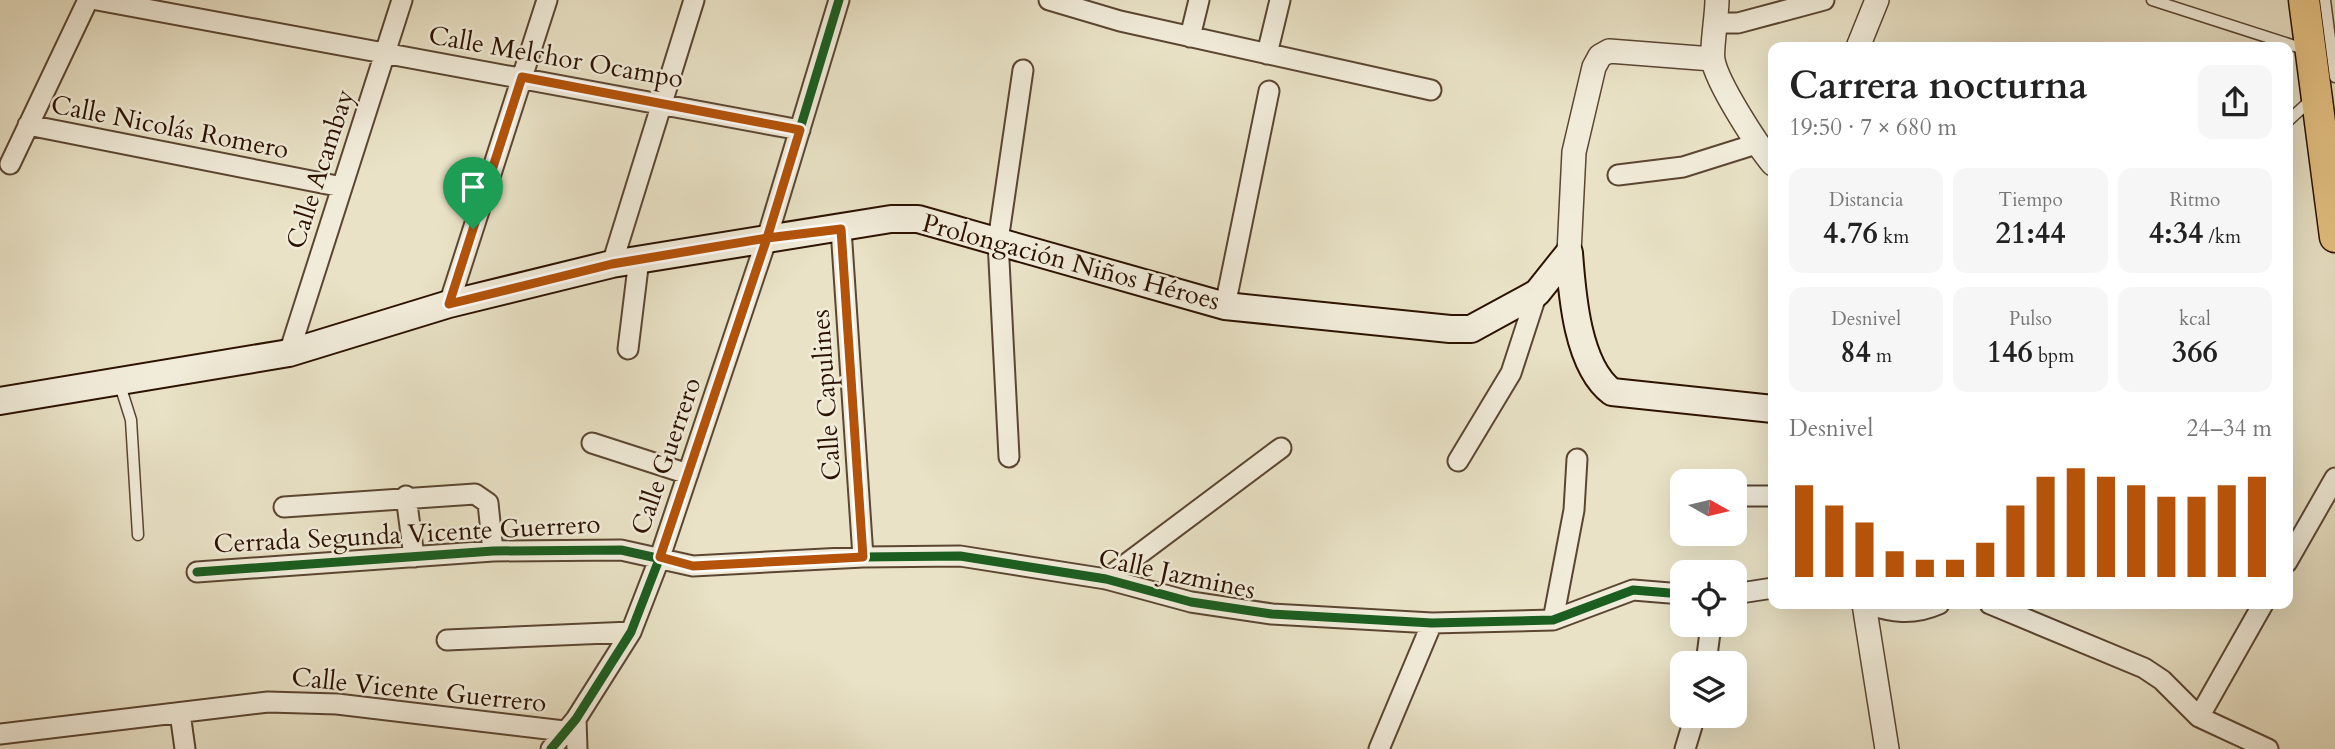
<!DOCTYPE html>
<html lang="es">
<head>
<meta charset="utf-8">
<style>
  :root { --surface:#fff; --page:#f6f6f6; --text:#222; --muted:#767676; --accent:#b45309 }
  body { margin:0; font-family:Cardo,serif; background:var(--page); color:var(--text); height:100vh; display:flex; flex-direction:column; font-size:26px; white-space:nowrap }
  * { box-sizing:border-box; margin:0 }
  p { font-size:23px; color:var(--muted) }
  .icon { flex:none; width:38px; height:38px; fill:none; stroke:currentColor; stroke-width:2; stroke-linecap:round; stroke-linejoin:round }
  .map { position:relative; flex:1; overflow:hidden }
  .side { position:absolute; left:1768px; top:42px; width:525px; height:567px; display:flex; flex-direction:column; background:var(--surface); border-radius:14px; box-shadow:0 7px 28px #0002 }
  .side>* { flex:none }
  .needle { width:46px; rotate:98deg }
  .tools { position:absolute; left:1670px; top:469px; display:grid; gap:14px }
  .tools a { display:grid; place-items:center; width:77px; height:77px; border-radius:14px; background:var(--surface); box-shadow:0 7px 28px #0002; font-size:35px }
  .pin { position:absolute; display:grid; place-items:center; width:60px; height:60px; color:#fff; margin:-72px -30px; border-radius:50% 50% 50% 0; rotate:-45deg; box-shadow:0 0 7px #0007 }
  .pin .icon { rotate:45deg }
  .round { display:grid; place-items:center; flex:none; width:74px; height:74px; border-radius:14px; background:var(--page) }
  .headline { display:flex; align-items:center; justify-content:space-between; height:119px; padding:0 21px }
  h1 { font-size:38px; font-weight:700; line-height:52px }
  .metrics { display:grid; grid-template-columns:repeat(3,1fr); gap:10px; height:119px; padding:7px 21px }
  .metrics div { display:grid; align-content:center; border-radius:14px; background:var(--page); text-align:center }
  .metrics b { font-size:30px; font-weight:700 }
  .metrics small { font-size:19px; font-weight:400 }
  .metrics p { font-size:19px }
  .chart { height:196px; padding:14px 21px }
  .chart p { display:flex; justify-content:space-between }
  .chart svg { width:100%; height:126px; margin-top:7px; stroke:var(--accent); stroke-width:6 }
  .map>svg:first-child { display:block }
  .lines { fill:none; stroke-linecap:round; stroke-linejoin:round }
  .service-casing { stroke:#5b4632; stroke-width:13 }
  .minor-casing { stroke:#5b4632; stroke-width:23 }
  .tertiary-casing { stroke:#5b4632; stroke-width:26 }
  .secondary-casing { stroke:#2c1200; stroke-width:30 }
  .primary-casing { stroke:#2c1200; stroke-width:33 }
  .service { stroke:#f1ecda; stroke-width:10 }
  .minor { stroke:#f1ecda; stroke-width:19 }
  .tertiary { stroke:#f1ecda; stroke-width:23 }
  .secondary { stroke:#f1ecda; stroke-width:26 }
  .primary { stroke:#e4c183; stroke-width:30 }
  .cycleway-casing { stroke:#f1ecda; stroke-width:13 }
  .cycleway { stroke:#1b5e20; stroke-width:9 }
  .route-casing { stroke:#fff; stroke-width:14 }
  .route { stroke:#b45309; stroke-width:9 }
  .labels { text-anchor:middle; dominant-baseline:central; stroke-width:5; stroke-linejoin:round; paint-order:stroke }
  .street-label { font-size:26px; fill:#2c1200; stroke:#f1ecda }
</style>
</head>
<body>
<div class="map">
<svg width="2335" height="749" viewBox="0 0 2335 749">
  <rect width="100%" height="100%" fill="#e9e2c6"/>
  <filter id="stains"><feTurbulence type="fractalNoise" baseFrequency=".00286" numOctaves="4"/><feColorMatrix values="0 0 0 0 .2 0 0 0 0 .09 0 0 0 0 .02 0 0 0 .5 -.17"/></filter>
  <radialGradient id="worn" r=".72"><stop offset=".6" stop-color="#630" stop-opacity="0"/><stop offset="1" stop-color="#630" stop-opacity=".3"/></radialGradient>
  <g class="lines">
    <defs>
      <path id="service" d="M2152,0l152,49
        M2325,0l10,77
        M2287,122l26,-24
        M119,382l12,38 7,115"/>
      <path id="minor" d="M97,0l703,130
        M1049,0l71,21 311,69
        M1718,23h20l86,-23
        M1190,37l9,-37
        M1267,54l13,-54
        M28,125l314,62
        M10,164l78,-164
        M1618,175l65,-8 73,-23
        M841,229l22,328
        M612,264l82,-264
        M449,304l98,-304
        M1225,306l44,-215
        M628,349l11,-90
        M289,353l113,-353
        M592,443l96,31
        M1009,457l-11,-216 25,-171
        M1458,461l53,-88 26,-80
        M406,496l8,61
        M1734,496h39
        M284,507l191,-13 13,9 5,48
        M2287,562l48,-84
        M197,572l296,-21 128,-1 72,16 170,-9 97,-1 146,23 85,23 81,12 160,9 121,-3 80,-30 49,4
        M1106,579l175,-131
        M1734,594l39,-6
        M1865,604c27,8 47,12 74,0
        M1990,604l154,64 18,12 37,37 69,32
        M1553,620l21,-110 3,-51
        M447,640l184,-8
        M1706,663l5,-38
        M180,713l5,36
        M2199,717l64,-113
        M576,719l1,30
        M0,734l268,-32 69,2 227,27
        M551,749l25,-30 55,-87 29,-75 107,-319 72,-238
        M1379,749l53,-126
        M1685,749l10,-33"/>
      <path id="tertiary" d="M1717,0c0,16 -6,50 -4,60 4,23 44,85 60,104
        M1858,47l19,-47
        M1569,253l5,-101 20,-85 6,-11 9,-5 103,8
        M1864,604l23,145"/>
      <path id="secondary" d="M1569,253c3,40 8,113 43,139l161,17
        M0,401l289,-48 160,-49 163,-40 279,-45h27l307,87 225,23h21l66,-36 32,-40"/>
      <path id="primary" d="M2304,0l31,237"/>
    </defs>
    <use href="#service" class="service-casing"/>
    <use href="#minor" class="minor-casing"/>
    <use href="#tertiary" class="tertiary-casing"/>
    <use href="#secondary" class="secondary-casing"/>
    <use href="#primary" class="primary-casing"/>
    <use href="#service" class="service"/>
    <use href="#minor" class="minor"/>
    <use href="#tertiary" class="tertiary"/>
    <use href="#secondary" class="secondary"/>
    <use href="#primary" class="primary"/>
    <defs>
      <path id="cycleway" d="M197,572l296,-21 128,-1 72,16 170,-9 97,-1 146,23 85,23 81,12 160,9 121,-3 80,-30 49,4
        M551,749l25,-30 55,-87 29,-75 107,-319 72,-238"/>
    </defs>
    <use href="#cycleway" class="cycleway-casing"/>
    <use href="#cycleway" class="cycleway"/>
  </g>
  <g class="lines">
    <defs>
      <path id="route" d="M473,229l-24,75 163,-40 155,-26 -107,319 33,9 170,-9 -22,-328 -74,9 33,-108 -278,-53 -49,152"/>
    </defs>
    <use href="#route" class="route-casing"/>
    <use href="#route" class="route"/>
  </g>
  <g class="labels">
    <g class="street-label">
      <text transform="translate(556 57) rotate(10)">Calle Melchor Ocampo</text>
      <text transform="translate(170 127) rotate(11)">Calle Nicolás Romero</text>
      <text transform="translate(320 169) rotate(-72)">Calle Acambay</text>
      <text transform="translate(1071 262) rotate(15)">Prolongación Niños Héroes</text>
      <text transform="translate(826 395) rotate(-94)">Calle Capulines</text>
      <text transform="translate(666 456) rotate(-71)">Calle Guerrero</text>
      <text transform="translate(407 534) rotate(-3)">Cerrada Segunda Vicente Guerrero</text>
      <text transform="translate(1177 574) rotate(12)">Calle Jazmines</text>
      <text transform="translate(419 690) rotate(6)">Calle Vicente Guerrero</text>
    </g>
  </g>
  <rect width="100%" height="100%" filter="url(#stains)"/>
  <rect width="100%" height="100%" fill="url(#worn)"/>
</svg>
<div class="tools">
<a><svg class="needle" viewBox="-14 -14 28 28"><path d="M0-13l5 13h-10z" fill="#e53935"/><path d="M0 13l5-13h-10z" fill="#767676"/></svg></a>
<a><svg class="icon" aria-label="locate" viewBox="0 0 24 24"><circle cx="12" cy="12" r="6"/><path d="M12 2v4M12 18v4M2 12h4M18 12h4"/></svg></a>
<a><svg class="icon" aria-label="layers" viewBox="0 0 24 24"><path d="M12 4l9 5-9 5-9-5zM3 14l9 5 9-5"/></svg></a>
</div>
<div class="pin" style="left:473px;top:229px;background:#1e9e55"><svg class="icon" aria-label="arrive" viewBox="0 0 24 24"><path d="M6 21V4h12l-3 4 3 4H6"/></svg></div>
<section class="side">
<div class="headline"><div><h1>Carrera nocturna</h1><p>19:50 · 7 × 680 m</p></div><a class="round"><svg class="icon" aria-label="share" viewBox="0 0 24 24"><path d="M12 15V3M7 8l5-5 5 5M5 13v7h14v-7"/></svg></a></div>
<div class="metrics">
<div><p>Distancia</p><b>4.76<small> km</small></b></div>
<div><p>Tiempo</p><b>21:44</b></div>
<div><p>Ritmo</p><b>4:34<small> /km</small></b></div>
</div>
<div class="metrics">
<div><p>Desnivel</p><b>84<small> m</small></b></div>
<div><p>Pulso</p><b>146<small> bpm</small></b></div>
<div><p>kcal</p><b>366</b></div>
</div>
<div class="chart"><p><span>Desnivel</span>24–34 m</p>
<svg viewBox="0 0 160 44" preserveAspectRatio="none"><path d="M5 44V12M15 44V19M25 44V25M35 44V35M45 44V38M55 44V38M65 44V32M75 44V19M85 44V9M95 44V6M105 44V9M115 44V12M125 44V16M135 44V16M145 44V12M155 44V9"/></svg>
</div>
</section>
</div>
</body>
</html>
